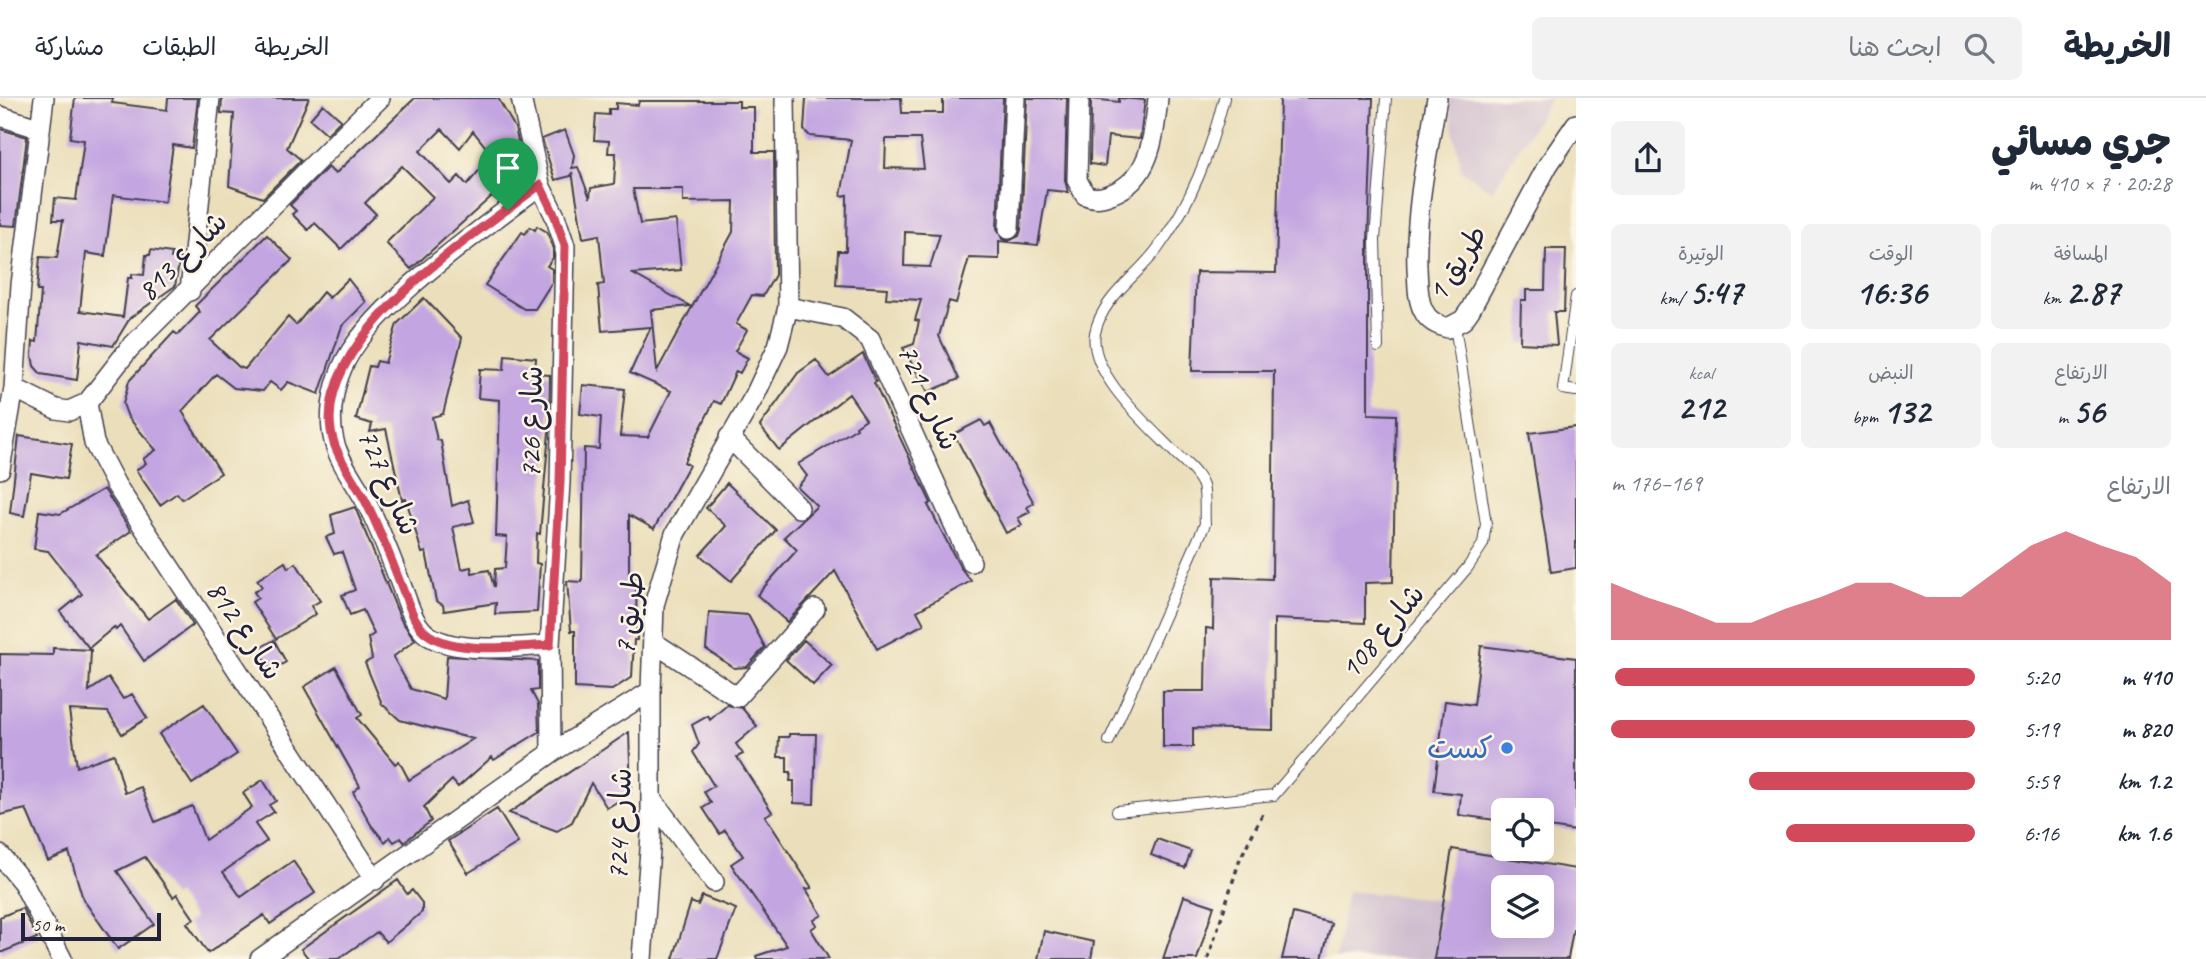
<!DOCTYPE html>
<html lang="ar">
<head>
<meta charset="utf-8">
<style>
  :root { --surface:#fff; --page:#f2f2f3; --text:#1f2937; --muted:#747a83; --line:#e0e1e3; --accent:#d1495b }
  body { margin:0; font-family:Caveat,"Playpen Sans Arabic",sans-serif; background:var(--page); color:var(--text); direction:rtl; height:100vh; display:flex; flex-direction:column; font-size:26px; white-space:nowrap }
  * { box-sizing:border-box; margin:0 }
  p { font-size:23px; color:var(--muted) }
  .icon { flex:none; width:38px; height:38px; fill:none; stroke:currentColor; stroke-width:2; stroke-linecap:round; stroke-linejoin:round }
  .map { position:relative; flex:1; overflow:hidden; direction:ltr }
  .side { display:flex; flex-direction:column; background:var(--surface); width:630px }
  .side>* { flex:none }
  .controls { position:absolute; left:1491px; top:700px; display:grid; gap:14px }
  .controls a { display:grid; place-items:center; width:63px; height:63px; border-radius:10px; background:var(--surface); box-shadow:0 7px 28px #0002; font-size:35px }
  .scale { position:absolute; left:21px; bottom:18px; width:140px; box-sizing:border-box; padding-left:7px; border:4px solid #22223b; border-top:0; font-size:19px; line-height:24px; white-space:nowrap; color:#22223b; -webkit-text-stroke:5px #fcf5e5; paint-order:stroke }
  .pin { position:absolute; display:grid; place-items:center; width:60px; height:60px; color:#fff; margin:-72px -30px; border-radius:50% 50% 50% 0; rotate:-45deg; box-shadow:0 0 7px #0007 }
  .pin .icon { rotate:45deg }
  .round { display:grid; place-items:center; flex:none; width:74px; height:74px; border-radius:10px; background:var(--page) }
  .headline { display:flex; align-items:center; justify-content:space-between; height:119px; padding:0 35px }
  h1 { font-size:38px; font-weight:800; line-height:52px }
  .figures { display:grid; grid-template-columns:repeat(3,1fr); gap:10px; height:119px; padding:7px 35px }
  .figures div { display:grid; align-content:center; border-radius:10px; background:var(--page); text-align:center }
  .figures b { font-size:35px; font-weight:800 }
  .figures small { font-size:19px; font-weight:400 }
  .figures p { font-size:19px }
  .chart { height:196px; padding:14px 35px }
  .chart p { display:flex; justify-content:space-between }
  .chart svg { width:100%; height:126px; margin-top:7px; fill:var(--accent); opacity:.7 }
  ul { padding:0 35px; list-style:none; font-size:23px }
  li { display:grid; grid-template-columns:112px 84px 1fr; align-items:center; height:52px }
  li i { height:18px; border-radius:9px; background:var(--accent) }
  header { display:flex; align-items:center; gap:42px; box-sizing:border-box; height:98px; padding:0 35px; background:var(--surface); border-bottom:2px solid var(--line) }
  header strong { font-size:33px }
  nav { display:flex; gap:38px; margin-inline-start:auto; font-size:24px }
  .search { width:490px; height:63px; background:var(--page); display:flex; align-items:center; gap:18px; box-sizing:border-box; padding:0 24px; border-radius:10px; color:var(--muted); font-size:26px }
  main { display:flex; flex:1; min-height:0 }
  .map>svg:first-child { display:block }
  .industrial { fill:#cfbdcf }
  .building { fill:#c3a5e1; fill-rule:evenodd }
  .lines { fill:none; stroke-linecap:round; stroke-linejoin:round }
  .lane-casing { stroke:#403e4e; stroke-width:12 }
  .street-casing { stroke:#403e4e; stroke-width:22 }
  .path { stroke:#403e4e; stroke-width:3.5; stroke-dasharray:5 5; stroke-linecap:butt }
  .lane { stroke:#fff; stroke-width:10 }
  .street { stroke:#fff; stroke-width:19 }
  .route-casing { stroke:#fff; stroke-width:14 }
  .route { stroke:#d1495b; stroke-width:9 }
  .shop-dot { fill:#3f7fe0; stroke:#fcf5e5; stroke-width:2.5 }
  .labels { text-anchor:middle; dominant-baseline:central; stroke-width:5; stroke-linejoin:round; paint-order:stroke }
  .street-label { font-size:30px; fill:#22223b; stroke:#fcf5e5 }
  .shop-label { font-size:30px; fill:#366cbe; stroke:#fcf5e5; text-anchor:end }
</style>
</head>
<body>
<header>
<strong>الخريطة</strong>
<div class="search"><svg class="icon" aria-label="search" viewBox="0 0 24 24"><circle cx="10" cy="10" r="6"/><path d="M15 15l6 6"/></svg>ابحث هنا</div>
<nav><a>الخريطة</a><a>الطبقات</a><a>مشاركة</a></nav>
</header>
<main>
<section class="side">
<div class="headline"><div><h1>جري مسائي</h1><p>20:28 · 7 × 410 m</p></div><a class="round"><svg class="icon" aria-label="share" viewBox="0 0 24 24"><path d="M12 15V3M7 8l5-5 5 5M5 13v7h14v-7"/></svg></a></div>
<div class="figures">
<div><p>المسافة</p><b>2.87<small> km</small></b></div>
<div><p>الوقت</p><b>16:36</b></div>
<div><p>الوتيرة</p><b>5:47<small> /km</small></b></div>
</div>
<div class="figures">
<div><p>الارتفاع</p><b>56<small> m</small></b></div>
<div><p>النبض</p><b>132<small> bpm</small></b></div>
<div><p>kcal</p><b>212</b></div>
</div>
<div class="chart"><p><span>الارتفاع</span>169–176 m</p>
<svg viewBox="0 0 160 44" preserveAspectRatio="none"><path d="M0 44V24L10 29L20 33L30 38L40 38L50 33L60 29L70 24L80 24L90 29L100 29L110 20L120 11L130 6L140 11L150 15L160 24V44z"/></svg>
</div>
<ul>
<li><b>410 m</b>5:20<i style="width:99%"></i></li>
<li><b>820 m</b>5:19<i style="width:100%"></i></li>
<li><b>1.2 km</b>5:59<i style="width:62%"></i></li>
<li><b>1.6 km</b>6:16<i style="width:52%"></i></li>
</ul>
</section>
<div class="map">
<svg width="1576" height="861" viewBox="0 0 1576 861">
  <rect width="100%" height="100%" fill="#fcf5e5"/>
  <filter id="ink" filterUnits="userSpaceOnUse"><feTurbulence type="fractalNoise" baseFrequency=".0143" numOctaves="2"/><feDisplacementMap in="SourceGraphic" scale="14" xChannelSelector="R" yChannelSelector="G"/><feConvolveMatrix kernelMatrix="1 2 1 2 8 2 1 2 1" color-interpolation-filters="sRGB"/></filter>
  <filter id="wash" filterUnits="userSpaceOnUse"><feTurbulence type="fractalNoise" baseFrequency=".00686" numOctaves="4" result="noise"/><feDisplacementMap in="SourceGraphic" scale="28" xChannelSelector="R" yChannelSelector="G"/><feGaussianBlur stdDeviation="1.57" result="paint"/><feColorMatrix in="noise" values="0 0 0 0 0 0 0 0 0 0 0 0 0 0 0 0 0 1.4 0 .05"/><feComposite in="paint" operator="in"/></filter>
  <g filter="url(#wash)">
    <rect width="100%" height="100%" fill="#ebdfbb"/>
    <path class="industrial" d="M1448,0h103l-59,93 -31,-21z
      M1347,793l156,14v21h39v-17l34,3v47h-241z"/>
    <g id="blocks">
      <path class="building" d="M75,0h38l-1,5 55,7 1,-12h30l-6,50 -19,-3 -8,57 -52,-7 -8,61 -19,-3 -6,58 43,6 5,-39h4v-4l12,1 2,-20h4l1,-5 21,3 -1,5h9l-5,28 -45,32 -17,28 -32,-6 -4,40 -36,-6 -7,-8 -2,-11 1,-14 4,1 4,-51h-4l3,-34 17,1 6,-38h-10l2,-22 21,2 8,-60 -14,-2z
        M222,0h87l-22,50 14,12 -38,38 -34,-12 5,-72 -13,-1z
        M415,0h83l17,30 8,36 -16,18 8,6 -17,13 -6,-5 -81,73 -25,-26 47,-46 -31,-31 -37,37 11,11 -35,35 -26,-26 -7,7 -16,-16 4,-3 -6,-6 38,-38 7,7zM442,31l18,19 13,-17 19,24 -25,30 -8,-9 -8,8 -31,-33z
        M806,0h95l1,15h41v-15h60l-6,130 5,11 7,2 10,-5 2,-6 6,-132h40l-2,82 3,12 -21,-2 -9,55 -39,-4v18l-30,-1 -13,45 -7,-2 -10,35 20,43 -31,13 -25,-44 11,-4 5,-23 -4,-1 6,-20 -35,-2 1,-10 -51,-3 2,-34h8l1,-56 -6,1 10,-56 -41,-4 -6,-6zM886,41h34l4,30 -39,-1zM905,134l35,2 -10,33 -26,-1z
        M1119,0l26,2 -5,39 -32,-3 -3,30 -15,-2 1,-65 28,3z
        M1280,0h93l-5,142v174l28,1 -3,167 -28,1v40l-91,-4 -1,111 -80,-2v19h-30v-56h42l1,-63 7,1 1,-52 58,2 2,-208h-82l4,-99 80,1z
        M639,3h100v6h15v45h20l1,123 -12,21 -11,-1 -16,29 11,6 -12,21 13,7 -8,15 -4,-2 -15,33 -7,-3 -30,61 5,3 -35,64 -25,-14v64h7l1,61h-3l-2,37 -20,13 -37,-2v-57h-4l-4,-50 15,1 2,-134 15,1 2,-32 -21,-3 3,-29 42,4 -5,47 28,1 23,-46 -41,-18 21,-46 -49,4 -4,-46 6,-1 -5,-49 -16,3 -11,-66 -1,4 -16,4 -13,-41 23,-9 9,25 -2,13 6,-1 12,31 1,-10 23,-4 2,-31h-8l1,-12 -15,-1 2,-26 13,1v-6h7v-6l22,2zM633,91h50v13l51,-1 -1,31 -76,139 -6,-61 39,-4 -57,-32 48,-4 -5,-50 -36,4z
        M323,6l18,16 -14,14 -17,-15z
        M0,31l27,8 -11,89 -16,-1z
        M537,128l10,6 6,16v10l-6,8 5,3v13l-17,27h-11l-39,-24 37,-53 3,2 5,-7 5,3z
        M267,137l25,25 -82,80 29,27 6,2 43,-52 8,8 27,-33 6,6 19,-19 18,23 -24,24 -23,68 -31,-12 -7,8 -11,-8 -7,9 -29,-3 -18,-14 -34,37 39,62 -39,26 -5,-6 -17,12 -24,-35 10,-7 -3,-4 13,-9 -28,-33 -5,-13 6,-23 45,-49 4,3 22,-23 -5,-6z
        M1546,151h20l-2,63h-10l3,33 -37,-2 1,-43h5v-10h19z
        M424,200l38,40 -19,76 -11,3 5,23 4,1 11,65 16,-6 6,22 -21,5 9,42 9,-2 1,6 17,-3 5,17 1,-18 10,-1 2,-31 -11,-1 4,-136 -22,-2 2,-29 24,1 1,-15 31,3 -1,16 15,1 -1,57 -9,102 -3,-1 -1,30 4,1 -3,48 -42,2 1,-11 -52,8 -1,-6 -7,-4 -10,-49 -4,1 -16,-54 -4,1 -16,-71 -16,3 2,-8 -16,-5 13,-53 6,1 2,-6 8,2 12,-39z
        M863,256l13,28 -2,1 57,120 -3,2 32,62 11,14 -54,30 7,13 -47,25 -42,-78 -48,51 -30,-27 40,-45 -13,-13 33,-31 -20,-19 10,-11 -9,-12 59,-36 -1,-2 10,-7 -17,-25 -70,56 -19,-24 38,-53 18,-13 13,17z
        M981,322l4,6 5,-3 44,80 -7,4 3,5 -12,6 4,7 -16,8 -52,-99z
        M1576,329v141l-25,4 -22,-139z
        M19,338l53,8 -6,35 -35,-6 -7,43 -14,-3z
        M727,385l49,47 -45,51 -31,-26 26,-29 -20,-18z
        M104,391l27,42 -35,24 52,64 28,-20 17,26 -49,36 -24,-35 -4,4 -2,-3 -25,21 -29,-36 22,-18 -34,-43 -14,-2 5,-38 21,3z
        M355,409l46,113 14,20 -22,17 18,32 33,10 3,-43 91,5v29l-7,1 7,13 1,28 -45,28 -2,-3 -34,30 -6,-7 -28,27 7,14 -27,21 -3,-4 -7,4 -4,-5 -5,5 -14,-17 -18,-33 7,-6 -56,-99 32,-20 26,48 -5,3 38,46 4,-3 10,19 64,-41 -73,-19 -18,-16 -17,-41 7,-4 -4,-21 6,-4 -11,-24 -13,5 -8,-20 13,-5 -13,-38 -8,2 -8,-17 9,-3 -4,-19z
        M285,464l3,6 8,-5 24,38 -9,5 5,8 -40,25 -24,-37 6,-4 -4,-6 8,-5 -5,-7z
        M709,514l39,3 17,32 -18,20 -13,1 -28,-19z
        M274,542l12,22 -15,9 -13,-22z
        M804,542l28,25 -19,20 -27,-25z
        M1481,548l95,12v173l-34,-5v-16h-39v11l-44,-6 2,-21 -27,-3 11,-90 29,4z
        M53,550l38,2 -2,41 20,-13 14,21 9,-5 15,24 -25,16 -14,-22 -39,-2 8,57 37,-13 11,39 16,-6 14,35 37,-16 13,34 47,-33 -9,-14 20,-13 13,21 -7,4 5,7 -19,12 12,17 -44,31 18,25 52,-36 22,32 -45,31 -6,-9 -56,38 -21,-30 7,-4 -17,-25 -4,3 -28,-40 -28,14 37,53 -36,25 -35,-50 -14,-47 -21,9 -22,-52 -26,6v-161l53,1z
        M204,606l33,50 -45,30 -33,-50z
        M727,607l15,3 15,18 -21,18 7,10 -6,3 35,55 -7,4 47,72 -6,1 16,26 -8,5 3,5 -6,4 18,30h-72l-1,-3 31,-10 -56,-82 12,-8 -18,-26 -5,4 -17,-26 8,-5 -7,-11 10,-6 -21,-34 6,-8 -7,-19 16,-9 2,4z
        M629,634l2,61 -24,15 -16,-25 -19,39 -15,9 -48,-18z
        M789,636h27l-2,70 -20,-1v-22h-4l1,-9h-4v-15h-9l1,-20h10z
        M497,711l21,34 -50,30 -20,-32z
        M1157,741l34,12 -6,17 -34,-13z
        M1452,751l124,20v62l-3,-1 -5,29h-134zM1503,789h39v39h-39z
        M398,782l9,14 5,-4 10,13v9l-36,30 -9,-10 -39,27h-29l-8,-10z
        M702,798l34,13 -19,50h-44l18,-57 7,3z
        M1184,798l30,10 -17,53h-34z
        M22,810l15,30 -37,15v-36z
        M1293,815l38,10 -9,36h-40z
        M1044,833l50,11 -3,17h-53z"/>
    </g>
  </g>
  <g filter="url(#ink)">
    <use href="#blocks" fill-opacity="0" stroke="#403e4e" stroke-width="2"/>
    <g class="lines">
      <defs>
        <path id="lane" d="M1576,198l-13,93 13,2
          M1378,249l-3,-107 11,-142
          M1109,643l96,-217c-1,-12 1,-26 -2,-38 -4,-12 -18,-24 -27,-32 -26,-27 -88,-80 -81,-121 7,-36 43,-57 63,-85 34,-46 52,-95 66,-150
          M1117,713l157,-16 194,-228 15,-23 3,-20 -31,-198"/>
        <path id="street" d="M521,0l19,87 15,31 10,30 -5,237 -10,162 1,108
          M1079,0l-2,82 8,15c10,4 16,3 26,-1 40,-14 43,-59 47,-96
          M1437,0c-10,57 -22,112 -20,170 1,14 0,30 6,42 5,11 14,15 25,18l15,-8 7,-10 78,-145 28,-41
          M0,18l38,12
          M540,87c-53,41 -174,123 -198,183 -9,21 -14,50 -8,73 5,21 22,42 32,61 15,28 26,59 37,88 6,16 11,36 26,46 29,18 88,11 121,9
          M1009,131l6,-131
          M190,193l20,-193
          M788,209l55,11 27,21 101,223
          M14,290l42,21 13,2 18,-8 42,-54 251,-251
          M87,305l7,40 22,42 259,395
          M729,339l70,71
          M0,371l14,-81 7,-103 23,-187
          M653,544l84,55 78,-88
          M651,700l63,84
          M0,757l23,28 39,76
          M260,861l291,-206 100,-62 3,-86 21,-71 80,-139 23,-49 10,-39 -3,-209
          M642,861l9,-123v-145"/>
      </defs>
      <use href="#lane" class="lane-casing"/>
      <use href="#street" class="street-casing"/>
      <path class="path" d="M1208,861l32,-100 24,-48"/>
      <use href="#lane" class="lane"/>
      <use href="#street" class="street"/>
    </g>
  </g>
  <g class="lines" filter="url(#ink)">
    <defs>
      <path id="route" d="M540,87l15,31 10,30 -5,237 -10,162c-33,2 -93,9 -121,-10 -10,-6 -15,-17 -19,-27 -14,-35 -26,-70 -43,-104 -10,-20 -26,-40 -33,-61 -32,-99 140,-208 206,-258z"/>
    </defs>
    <use href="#route" class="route-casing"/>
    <use href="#route" class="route"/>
  </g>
  <circle class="shop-dot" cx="1507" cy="650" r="7"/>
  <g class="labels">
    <g class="street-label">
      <text transform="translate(182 158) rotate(-45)">شارع 813</text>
      <text transform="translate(1457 165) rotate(-57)">طريق 1</text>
      <text transform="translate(929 299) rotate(66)">شارع 721</text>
      <text transform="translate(531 324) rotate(-89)">شارع 726</text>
      <text transform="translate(389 384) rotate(66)">شارع 727</text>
      <text transform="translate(629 515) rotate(-83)">7 طريق</text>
      <text transform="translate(245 532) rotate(56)">شارع 812</text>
      <text transform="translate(1382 533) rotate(-50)">شارع 108</text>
      <text transform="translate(619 726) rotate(-88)">شارع 724</text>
    </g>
    <g class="shop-label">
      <text x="1493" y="650">كست</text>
    </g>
  </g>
</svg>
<div class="controls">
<a><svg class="icon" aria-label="locate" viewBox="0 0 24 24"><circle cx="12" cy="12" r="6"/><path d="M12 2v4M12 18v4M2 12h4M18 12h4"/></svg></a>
<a><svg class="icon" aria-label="layers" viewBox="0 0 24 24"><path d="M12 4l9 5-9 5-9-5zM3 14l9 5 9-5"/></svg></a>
</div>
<div class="scale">50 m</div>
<div class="pin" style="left:508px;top:112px;background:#1e9e55"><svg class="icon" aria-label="arrive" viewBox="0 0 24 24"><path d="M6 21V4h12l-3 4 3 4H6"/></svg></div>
</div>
</main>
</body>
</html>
